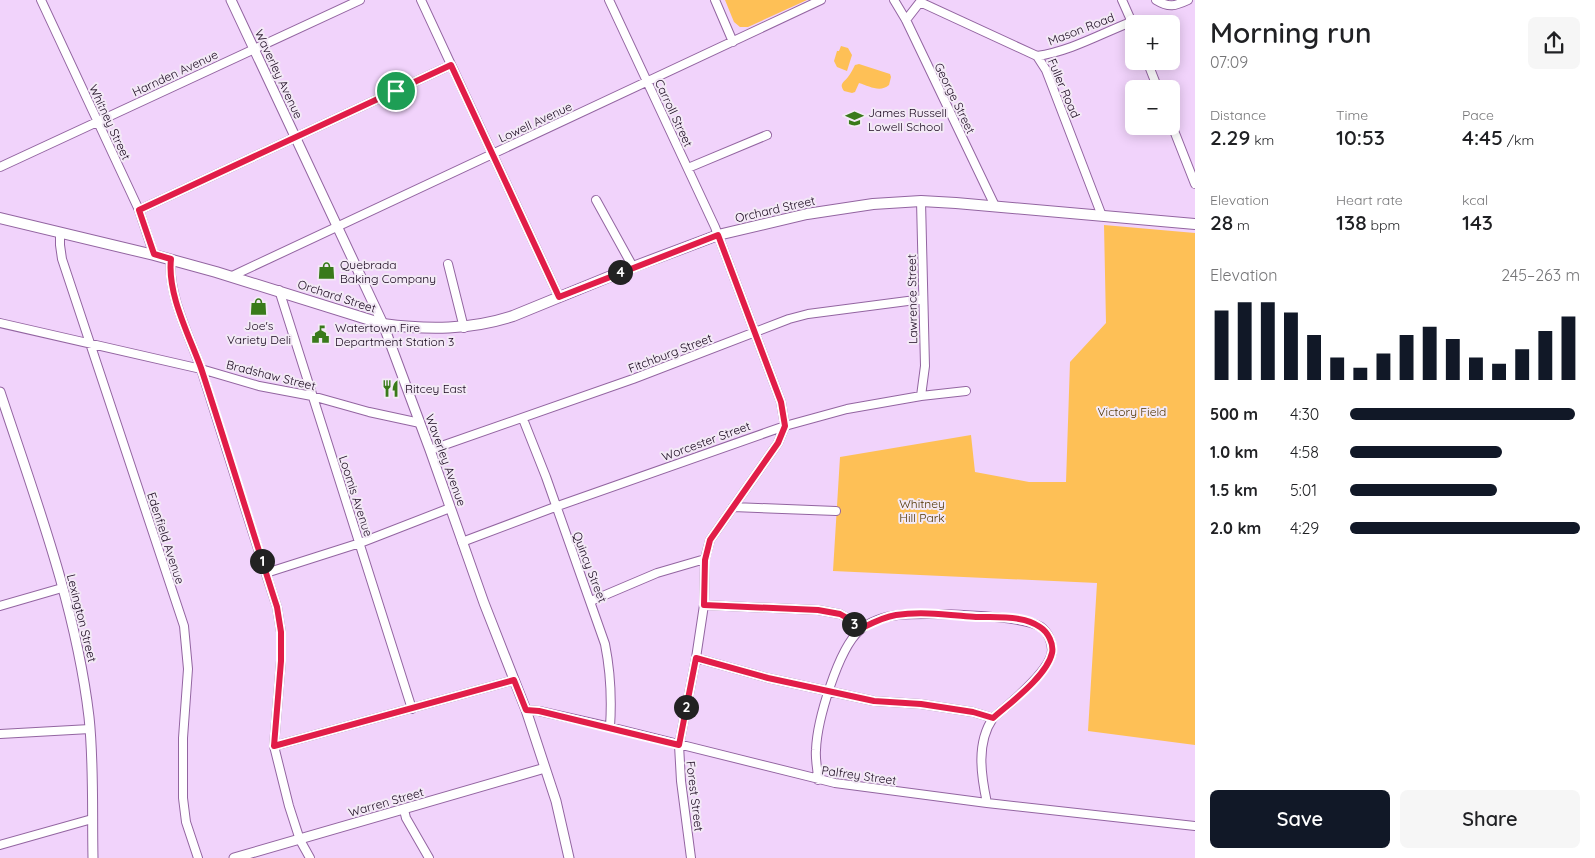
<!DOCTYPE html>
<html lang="en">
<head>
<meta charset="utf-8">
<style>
  :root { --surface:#fff; --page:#f6f6f6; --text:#202124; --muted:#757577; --accent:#111827 }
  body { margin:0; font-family:Quicksand,sans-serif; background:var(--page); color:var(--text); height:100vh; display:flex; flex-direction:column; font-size:19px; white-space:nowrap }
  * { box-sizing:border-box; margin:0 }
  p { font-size:16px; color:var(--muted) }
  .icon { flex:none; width:28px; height:28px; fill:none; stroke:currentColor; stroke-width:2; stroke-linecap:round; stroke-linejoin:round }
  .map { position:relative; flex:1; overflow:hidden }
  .side { display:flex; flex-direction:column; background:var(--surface); width:400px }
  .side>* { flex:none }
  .tools { position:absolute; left:1125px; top:15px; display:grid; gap:10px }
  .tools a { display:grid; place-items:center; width:55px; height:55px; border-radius:8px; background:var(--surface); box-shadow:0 2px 12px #0003; font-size:25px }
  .pin { position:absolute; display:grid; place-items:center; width:42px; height:42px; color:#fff; margin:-21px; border:2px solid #fff; border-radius:50%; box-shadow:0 1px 5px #0007 }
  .km { position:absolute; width:25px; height:25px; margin:-12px; border-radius:50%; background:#222; color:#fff; font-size:14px; line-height:25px; text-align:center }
  .round { display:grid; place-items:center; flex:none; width:52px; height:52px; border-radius:8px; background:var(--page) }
  .head { display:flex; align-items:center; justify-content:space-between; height:85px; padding:0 15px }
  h1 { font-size:28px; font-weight:600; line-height:38px }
  .stats { display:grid; grid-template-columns:repeat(3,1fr); gap:8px; height:85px; padding:5px 15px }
  .stats div { display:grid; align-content:center }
  .stats b { font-size:21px; font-weight:600 }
  .stats small { font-size:14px; font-weight:400 }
  .stats p { font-size:14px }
  .chart { height:140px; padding:10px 15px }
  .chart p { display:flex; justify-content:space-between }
  .chart svg { width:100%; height:90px; margin-top:5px; stroke:var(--accent); stroke-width:6 }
  .action { display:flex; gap:10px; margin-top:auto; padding:10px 15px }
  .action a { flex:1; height:58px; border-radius:8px; background:var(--accent); color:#fff; font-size:20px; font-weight:600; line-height:58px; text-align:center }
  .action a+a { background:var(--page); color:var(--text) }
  ul { padding:0 15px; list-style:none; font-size:16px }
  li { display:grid; grid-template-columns:80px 60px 1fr; align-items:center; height:38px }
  li i { height:12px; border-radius:6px; background:var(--accent) }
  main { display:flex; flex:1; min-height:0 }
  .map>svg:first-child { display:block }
  .green { fill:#fec056 }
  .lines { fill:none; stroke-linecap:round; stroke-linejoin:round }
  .minor-casing { stroke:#9365a1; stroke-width:10 }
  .tertiary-casing { stroke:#9365a1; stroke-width:11 }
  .secondary-casing { stroke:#9365a1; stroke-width:12 }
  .minor { stroke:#fff; stroke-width:8 }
  .tertiary { stroke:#fff; stroke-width:9 }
  .secondary { stroke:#fff; stroke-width:10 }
  .route-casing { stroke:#fff; stroke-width:10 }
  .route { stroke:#e11d48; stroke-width:6 }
  .labels { text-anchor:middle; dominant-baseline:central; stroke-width:4; stroke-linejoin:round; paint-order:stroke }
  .street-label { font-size:12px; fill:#16051b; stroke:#f3e9f6 }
  .poi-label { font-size:12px; fill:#16051b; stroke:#f3e9f6; text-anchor:start }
  .park-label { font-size:12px; fill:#4f3400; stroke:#f3e9f6 }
</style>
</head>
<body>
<main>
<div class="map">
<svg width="1195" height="858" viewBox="0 0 1195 858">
  <rect width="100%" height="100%" fill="#f1d3fb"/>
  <path class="green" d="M725,0h82l-59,27h-8l-6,-5z
    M841,46l7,2 4,7 -5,16 -10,-4 -3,-6 3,-10h2z
    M859,64l31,10 1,3 -2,8c-9,8 -20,1 -30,-2l-4,9 -3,1 -8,-2c-5,-7 -1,-8 4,-14 3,-4 5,-8 7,-12z
    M1104,225l91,8v512l-107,-14 9,-148 -264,-12 7,-114 131,-22 4,37 54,10h37l4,-120 36,-39z"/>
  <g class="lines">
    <defs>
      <path id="minor" d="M41,0l98,210 15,45
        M421,0l138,297
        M715,0l18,42
        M894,0l12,20 89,186
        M1122,0l12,27
        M1156,0c13,8 19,6 32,0
        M906,20l14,-18 117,54 9,14 56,146
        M1037,56c34,-5 63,-22 94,-34
        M1147,61l11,28
        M1171,123l24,61
        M0,167l360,-167
        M688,168l79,-33
        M596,200l37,67
        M139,210l312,-145
        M60,233v12l2,14 122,367 4,43 -5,69v60l3,24 12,36
        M171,259c-4,36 20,79 31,113 25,78 49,157 75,235l4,25v29l-7,85 15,60 11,34 10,18
        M448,264l16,64
        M232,276l589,-276
        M279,290l133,419
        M0,323l201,46 58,17 53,10 57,16 51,11
        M921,396l4,-30 -4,-165
        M523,419l23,58 59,167c6,30 7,53 5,83
        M430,450l203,-71 156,-60 19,-5 115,-15
        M733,507l103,4
        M462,542l93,-35 230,-81 62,-17 74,-13 45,-5
        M266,573l94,-30 90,-35
        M591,601l66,-28 48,-14 5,-19 68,-97 7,-17 -4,-24 -66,-175 -106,-227
        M704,605l114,5 22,4 9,5 11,10
        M0,606l62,-18
        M696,658l72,20 106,23 47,3 52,8 20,6
        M526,710l13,1 71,16 225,56 152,20 208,23
        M0,734l90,-5
        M274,746l240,-66
        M818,780c0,-10 -3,-20 -2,-30 1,-29 22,-101 44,-120 9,-8 25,-14 38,-15 26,-2 123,-1 143,12 7,5 11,15 11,23 0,20 -44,55 -59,68 -17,25 -12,57 -6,85
        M404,810l2,8 23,40
        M0,845l92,-26
        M691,858l-10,-77 -2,-36 17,-87 8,-53 1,-46"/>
      <path id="tertiary" d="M231,0l152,324 47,126 54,153 42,107 30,91 13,57
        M0,392c35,106 76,214 89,325 5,47 3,94 4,141
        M234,858l311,-90"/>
      <path id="secondary" d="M0,218l154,37 62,17 167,52c45,6 87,6 130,-8l120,-49 85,-32 89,-21 66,-10 48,-3 35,2 239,21"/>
    </defs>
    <use href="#minor" class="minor-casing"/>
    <use href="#tertiary" class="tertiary-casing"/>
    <use href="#secondary" class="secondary-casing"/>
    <use href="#minor" class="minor"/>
    <use href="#tertiary" class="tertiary"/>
    <use href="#secondary" class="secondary"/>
  </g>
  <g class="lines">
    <defs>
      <path id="route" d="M451,65l108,232 159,-62 63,167 4,24 -7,17 -68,97 -5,20 -1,45 114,5 22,4 9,5 11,10c12,-6 23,-12 36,-14 26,-4 54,0 80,2 14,0 29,-1 43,2 7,1 15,4 21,8 8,5 14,17 12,26 -5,23 -42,50 -59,65l-20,-6 -52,-8 -47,-3 -106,-23 -72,-20 -17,87 -140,-34 -13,-1 -12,-30 -240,66 7,-85v-29l-4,-25c-26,-80 -50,-160 -76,-239 -12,-33 -34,-74 -30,-109l-17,-5 -15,-44z"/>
    </defs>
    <use href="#route" class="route-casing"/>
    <use href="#route" class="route"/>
  </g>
  <defs>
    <symbol id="school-bare" viewBox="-9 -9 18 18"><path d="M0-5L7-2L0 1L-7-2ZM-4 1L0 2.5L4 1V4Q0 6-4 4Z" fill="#397a1a" stroke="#f3e9f6" stroke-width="2.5" paint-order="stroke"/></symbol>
    <symbol id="shop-bare" viewBox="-9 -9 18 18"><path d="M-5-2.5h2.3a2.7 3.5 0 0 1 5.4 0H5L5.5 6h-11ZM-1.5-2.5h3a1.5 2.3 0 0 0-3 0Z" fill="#397a1a" stroke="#f3e9f6" stroke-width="2.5" paint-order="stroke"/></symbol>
    <symbol id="civic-bare" viewBox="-9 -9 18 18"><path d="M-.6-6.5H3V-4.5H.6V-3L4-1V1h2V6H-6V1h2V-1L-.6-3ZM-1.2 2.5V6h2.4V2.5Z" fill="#397a1a" stroke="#f3e9f6" stroke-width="2.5" paint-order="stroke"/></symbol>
    <symbol id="restaurant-bare" viewBox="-9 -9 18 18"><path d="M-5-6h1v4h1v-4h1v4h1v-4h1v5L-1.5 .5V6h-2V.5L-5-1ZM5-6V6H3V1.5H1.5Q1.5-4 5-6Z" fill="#397a1a" stroke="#f3e9f6" stroke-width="2.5" paint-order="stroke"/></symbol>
  </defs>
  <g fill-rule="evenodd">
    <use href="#school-bare" x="842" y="106" width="25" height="25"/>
    <use href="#shop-bare" x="314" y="258" width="25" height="25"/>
    <use href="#shop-bare" x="246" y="294" width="25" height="25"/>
    <use href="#civic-bare" x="308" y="322" width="25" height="25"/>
    <use href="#restaurant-bare" x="378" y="376" width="25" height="25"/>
  </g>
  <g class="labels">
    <g class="street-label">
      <text transform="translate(1081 29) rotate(-21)">Mason Road</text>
      <text transform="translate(175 73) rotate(-25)">Harnden Avenue</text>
      <text transform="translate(279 74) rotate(65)">Waverley Avenue</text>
      <text transform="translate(1064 88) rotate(67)">Fuller Road</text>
      <text transform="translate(955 98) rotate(64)">George Street</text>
      <text transform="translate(674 113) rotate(65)">Carroll Street</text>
      <text transform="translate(110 122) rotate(65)">Whitney Street</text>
      <text transform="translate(535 122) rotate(-25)">Lowell Avenue</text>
      <text transform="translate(775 209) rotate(-13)">Orchard Street</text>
      <text transform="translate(337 296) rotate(18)">Orchard Street</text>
      <text transform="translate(912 299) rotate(-91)">Lawrence Street</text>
      <text transform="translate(670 353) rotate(-21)">Fitchburg Street</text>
      <text transform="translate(271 375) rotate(14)">Bradshaw Street</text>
      <text transform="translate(706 441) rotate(-20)">Worcester Street</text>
      <text transform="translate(446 460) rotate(70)">Waverley Avenue</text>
      <text transform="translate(356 496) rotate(72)">Loomis Avenue</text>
      <text transform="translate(166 538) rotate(72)">Edenfield Avenue</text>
      <text transform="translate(590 567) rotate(69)">Quincy Street</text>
      <text transform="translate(82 618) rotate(76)">Lexington Street</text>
      <text transform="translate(859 775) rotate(8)">Palfrey Street</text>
      <text transform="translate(695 796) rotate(83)">Forest Street</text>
      <text transform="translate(386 802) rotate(-16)">Warren Street</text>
    </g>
    <g class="poi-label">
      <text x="868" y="112">James Russell<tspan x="868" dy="14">Lowell School</tspan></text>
      <text x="340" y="264">Quebrada<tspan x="340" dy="14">Baking Company</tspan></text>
      <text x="259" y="325" text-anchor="middle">Joe's<tspan x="259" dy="14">Variety Deli</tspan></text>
      <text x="335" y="327">Watertown Fire<tspan x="335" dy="14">Department Station 3</tspan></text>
      <text x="405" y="388">Ritcey East</text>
    </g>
    <g class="park-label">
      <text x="1132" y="411">Victory Field</text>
      <text x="922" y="503">Whitney<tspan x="922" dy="14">Hill Park</tspan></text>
    </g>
  </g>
</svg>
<div class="tools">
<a>+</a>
<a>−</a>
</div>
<div class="pin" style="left:396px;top:91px;background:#1e9e55"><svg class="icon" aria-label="arrive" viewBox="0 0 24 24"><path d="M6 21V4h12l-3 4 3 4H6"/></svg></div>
<b class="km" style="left:262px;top:561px">1</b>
<b class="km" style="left:686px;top:707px">2</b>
<b class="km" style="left:854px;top:624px">3</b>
<b class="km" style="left:620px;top:272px">4</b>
</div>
<section class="side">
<div class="head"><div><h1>Morning run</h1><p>07:09</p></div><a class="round"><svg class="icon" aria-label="share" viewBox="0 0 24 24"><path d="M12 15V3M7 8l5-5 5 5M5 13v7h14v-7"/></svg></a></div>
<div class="stats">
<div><p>Distance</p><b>2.29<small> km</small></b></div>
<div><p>Time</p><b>10:53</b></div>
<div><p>Pace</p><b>4:45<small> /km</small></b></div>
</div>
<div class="stats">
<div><p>Elevation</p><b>28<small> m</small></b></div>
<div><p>Heart rate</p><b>138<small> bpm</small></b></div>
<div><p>kcal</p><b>143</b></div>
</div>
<div class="chart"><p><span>Elevation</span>245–263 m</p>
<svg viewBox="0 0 160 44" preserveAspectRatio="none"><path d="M5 44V10M15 44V6M25 44V6M35 44V11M45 44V22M55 44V33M65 44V38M75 44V31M85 44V22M95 44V18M105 44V24M115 44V33M125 44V36M135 44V29M145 44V20M155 44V13"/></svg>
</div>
<ul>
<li><b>500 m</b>4:30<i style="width:98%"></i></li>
<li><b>1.0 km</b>4:58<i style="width:66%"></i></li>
<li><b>1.5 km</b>5:01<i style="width:64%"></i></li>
<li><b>2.0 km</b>4:29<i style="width:100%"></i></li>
</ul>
<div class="action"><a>Save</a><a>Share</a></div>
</section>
</main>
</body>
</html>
